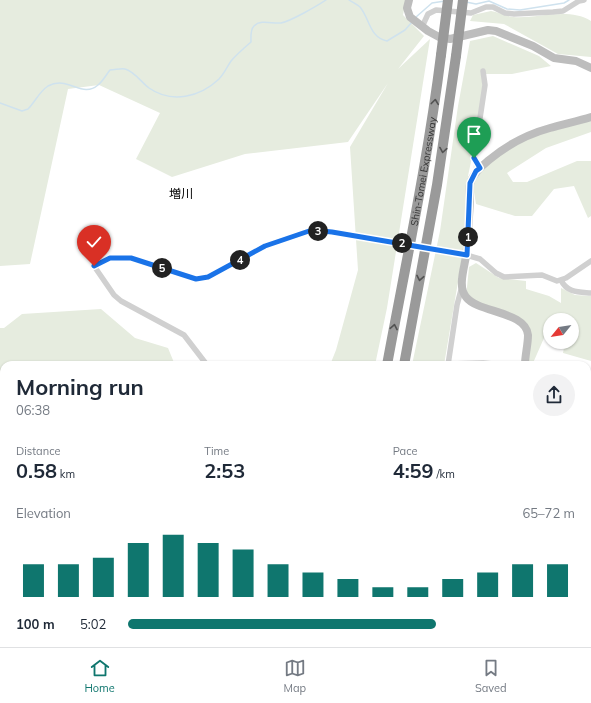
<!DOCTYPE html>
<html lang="en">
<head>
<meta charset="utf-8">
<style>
  :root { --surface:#fff; --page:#f2f2f3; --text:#1f2937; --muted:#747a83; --line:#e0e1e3; --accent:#0f766e }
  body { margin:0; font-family:Mulish,"Noto Sans JP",sans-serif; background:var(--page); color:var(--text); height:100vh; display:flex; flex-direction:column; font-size:15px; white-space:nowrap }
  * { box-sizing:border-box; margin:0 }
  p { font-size:13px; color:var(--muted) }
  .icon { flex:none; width:22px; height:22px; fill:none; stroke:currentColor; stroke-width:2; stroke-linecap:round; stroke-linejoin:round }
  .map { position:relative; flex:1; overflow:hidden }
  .sheet { position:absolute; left:0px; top:361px; width:591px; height:286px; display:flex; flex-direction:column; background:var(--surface); border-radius:12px 12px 0 0; box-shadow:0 1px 3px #0004 }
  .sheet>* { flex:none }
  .needle { width:26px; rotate:240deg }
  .buttons { position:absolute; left:543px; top:313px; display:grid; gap:8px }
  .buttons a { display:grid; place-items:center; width:36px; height:36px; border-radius:50%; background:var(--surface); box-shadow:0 1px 3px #0004; font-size:20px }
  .pin { position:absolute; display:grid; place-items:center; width:34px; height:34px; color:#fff; margin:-41px -17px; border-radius:50% 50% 50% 0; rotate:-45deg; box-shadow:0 0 4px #0007 }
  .pin .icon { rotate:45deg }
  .km { position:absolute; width:20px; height:20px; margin:-10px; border-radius:50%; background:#222; color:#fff; font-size:11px; line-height:20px; text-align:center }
  .round { display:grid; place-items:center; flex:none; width:42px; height:42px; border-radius:21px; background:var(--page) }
  .summary { display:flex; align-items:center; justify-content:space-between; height:68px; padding:0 16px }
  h1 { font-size:22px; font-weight:700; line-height:30px }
  .metrics { display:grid; grid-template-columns:repeat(3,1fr); gap:6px; height:68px; padding:4px 16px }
  .metrics div { display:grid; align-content:center }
  .metrics b { font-size:20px; font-weight:700 }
  .metrics small { font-size:11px; font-weight:400 }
  .metrics p { font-size:11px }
  .chart { height:112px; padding:8px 16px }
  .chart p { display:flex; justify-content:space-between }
  .chart svg { width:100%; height:72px; margin-top:4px; stroke:var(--accent); stroke-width:6 }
  ul { padding:0 16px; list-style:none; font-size:13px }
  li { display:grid; grid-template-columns:64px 48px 1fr; align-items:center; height:30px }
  li i { height:10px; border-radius:5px; background:var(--accent) }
  .tabs { display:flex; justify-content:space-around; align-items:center; height:56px; border-top:1px solid var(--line); background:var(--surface); font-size:11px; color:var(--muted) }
  .tabs a { display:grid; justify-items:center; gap:2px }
  .tabs .selected { color:var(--accent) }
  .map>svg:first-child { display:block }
  .green { fill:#e6ecdf }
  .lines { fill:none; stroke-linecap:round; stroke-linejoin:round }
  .stream { stroke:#cfe2ee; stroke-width:1.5 }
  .street { stroke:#d0d0d0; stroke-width:5.5 }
  .secondary { stroke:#bdbdbd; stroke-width:8 }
  .highway { stroke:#9a9a9a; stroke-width:10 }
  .street-bridge { stroke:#d0d0d0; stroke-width:5.5 }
  .highway-bridge { stroke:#9a9a9a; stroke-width:10 }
  .oneway { stroke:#525252 }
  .route-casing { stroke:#fff; stroke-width:8 }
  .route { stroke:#1a73e8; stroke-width:5 }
  .labels { text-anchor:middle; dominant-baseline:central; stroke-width:4; stroke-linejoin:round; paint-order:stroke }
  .street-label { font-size:10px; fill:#333; stroke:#fff }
  .quarter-label { font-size:12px; fill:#000; stroke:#fff }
</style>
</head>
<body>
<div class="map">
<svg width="591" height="647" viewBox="0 0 591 647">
  <rect width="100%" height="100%" fill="#fff"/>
  <path class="green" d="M0,0h406l-3,15 21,21 -26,33 32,-30 -43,269 -12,57h-45l6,-15 22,-80 -8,-123 38,-64 -40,59 -103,12 -73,23 -36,-18 24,-46 -61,-28 -31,4 -38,175 -30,2z
    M491,11c7,1 15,5 22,6 25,2 55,-10 78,4v36l-33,-3 -54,-30 -34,-3 3,-6z
    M493,36l46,20 12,10 -39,8h-27l-5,45 -12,57 -5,76 -19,113h-32l28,-134 18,-125 12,-65z
    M591,120v12l-45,16 -39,25 6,9h14l50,-21h14v55l-3,2 -14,-32 -20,3 -22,27h-17l-39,-12 -4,-24 2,-16 9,2 47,-31z
    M476,263l23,15 27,3v8l23,7 12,7v-15l14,7 16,1v65l-28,-8 2,-11h7v-22h-22v9h-2l-15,34h-4l-3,-12 1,-25 -61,-29 3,-30z
    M101,309l34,29 33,10 7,17h-171v278h288l-1,3 -3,1h-288v-319h4l18,-14z
    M587,473l4,1v146l-4,1z
    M376,643h79l-2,4h-78z"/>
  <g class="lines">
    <path class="stream" d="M349,0c3,2 8,4 11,7 10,12 9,30 27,34l18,-11 7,-8
      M466,2l10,2 13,-3 18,8 13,1 44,-7 5,-3
      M416,17l16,-14 13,-2
      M0,103l22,8 6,-2c7,-7 11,-17 20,-23 20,-11 34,13 50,-1 5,-4 8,-10 12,-15 5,0 11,-2 15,-1 9,2 17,14 24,19 23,16 51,9 70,-9 5,-5 8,-12 12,-18 6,-7 13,-13 20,-19 0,-5 -1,-12 3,-16 7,-7 18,-2 27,-3 10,-2 36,-17 45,-23
      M0,449l4,1
      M587,599l4,-2"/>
    <path class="street" d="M422,27l6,-13 8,-4 35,3 15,-6h7l12,6 9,1 39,-2 10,-1 16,-10 5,-1
      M480,168l-6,-10 11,-73 -2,-14
      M463,254l17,5 16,14 8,4 38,-2 15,6 9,-3 25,-17
      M561,280c6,13 18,12 30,13
      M448,364l35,-1
      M207,365l-23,-30 -63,-34 -7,-6 -20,-29 16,-8h21l65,21 12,-2 57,-31 47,-15 20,1 27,4
      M448,365l9,-60 4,-15
      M483,365v-2l21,2
      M587,410l4,1
      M587,588h4
      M189,643l20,4
      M226,647l27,-4 17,1 3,3
      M316,647v-4"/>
    <path class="secondary" d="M409,0l-2,8 3,9 18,14 11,6 11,2 38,-9 8,1 37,15 21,12 22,3 15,7
      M525,365c0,-10 3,-20 3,-30 -2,-24 -50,-22 -62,-38 -10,-12 1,-35 1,-50 1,-15 2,-30 3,-45 0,-6 -1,-13 0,-18 3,-11 11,-17 19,-24 18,-15 39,-26 61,-32 14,-4 28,-7 41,-11
      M422,643l3,4"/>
    <g class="highway">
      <path id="s1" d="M387,365c19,-103 41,-205 54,-310"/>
      <path d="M404,365l33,-180 19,-129"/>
      <path d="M334,647l1,-4"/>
      <path d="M350,647l1,-4"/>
    </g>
    <path class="street-bridge" d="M359,236l102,18"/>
    <path class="highway-bridge" d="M441,55l7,-55
      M456,56l7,-56"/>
  </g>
  <defs><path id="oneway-chevron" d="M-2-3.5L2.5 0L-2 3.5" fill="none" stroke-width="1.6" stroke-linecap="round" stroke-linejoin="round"/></defs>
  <g class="oneway">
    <use href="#oneway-chevron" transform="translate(435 102) rotate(-83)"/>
    <use href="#oneway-chevron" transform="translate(443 150) rotate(99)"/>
    <use href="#oneway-chevron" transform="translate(420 278) rotate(101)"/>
    <use href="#oneway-chevron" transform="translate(394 327) rotate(-79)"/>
  </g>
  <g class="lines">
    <defs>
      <path id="route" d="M94,266l16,-8h21l65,21 12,-2 57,-31 47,-16 20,2 135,23 3,-72 6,-12 4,-3 -6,-10"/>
    </defs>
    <use href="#route" class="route-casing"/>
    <use href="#route" class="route"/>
  </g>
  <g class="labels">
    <g class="street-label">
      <text stroke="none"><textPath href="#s1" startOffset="197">Shin-Tomei Expressway</textPath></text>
    </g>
    <g class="quarter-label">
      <text x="181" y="193">増川</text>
    </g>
  </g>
</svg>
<div class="buttons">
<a><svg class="needle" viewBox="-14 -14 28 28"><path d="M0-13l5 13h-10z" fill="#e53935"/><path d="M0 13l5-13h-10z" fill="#747a83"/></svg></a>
</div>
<div class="pin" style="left:474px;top:158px;background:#1e9e55"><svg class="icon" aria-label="arrive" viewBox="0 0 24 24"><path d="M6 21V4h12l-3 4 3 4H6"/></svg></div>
<div class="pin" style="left:94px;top:266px;background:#d93025"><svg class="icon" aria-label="check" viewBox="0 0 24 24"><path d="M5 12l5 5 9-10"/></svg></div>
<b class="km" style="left:468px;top:237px">1</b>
<b class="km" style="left:402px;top:243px">2</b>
<b class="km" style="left:318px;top:231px">3</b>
<b class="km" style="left:240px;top:260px">4</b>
<b class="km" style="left:162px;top:268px">5</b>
<section class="sheet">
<div class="summary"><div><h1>Morning run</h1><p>06:38</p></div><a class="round"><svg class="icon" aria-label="share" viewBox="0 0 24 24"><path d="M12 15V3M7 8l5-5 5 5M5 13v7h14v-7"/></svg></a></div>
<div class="metrics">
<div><p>Distance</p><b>0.58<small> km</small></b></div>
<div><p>Time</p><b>2:53</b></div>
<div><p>Pace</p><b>4:59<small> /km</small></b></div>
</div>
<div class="chart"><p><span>Elevation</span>65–72 m</p>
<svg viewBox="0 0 160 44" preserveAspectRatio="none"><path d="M5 44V24M15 44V24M25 44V20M35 44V11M45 44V6M55 44V11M65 44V15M75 44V24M85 44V29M95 44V33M105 44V38M115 44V38M125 44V33M135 44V29M145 44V24M155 44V24"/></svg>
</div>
<ul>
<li><b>100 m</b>5:02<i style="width:69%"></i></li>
</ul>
</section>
</div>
<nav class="tabs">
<a class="selected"><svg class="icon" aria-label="home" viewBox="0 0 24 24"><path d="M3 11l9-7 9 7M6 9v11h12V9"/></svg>Home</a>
<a><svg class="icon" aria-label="map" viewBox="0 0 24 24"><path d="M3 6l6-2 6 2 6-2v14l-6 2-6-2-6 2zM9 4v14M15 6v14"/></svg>Map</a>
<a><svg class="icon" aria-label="saved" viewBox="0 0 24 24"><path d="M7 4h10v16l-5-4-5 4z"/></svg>Saved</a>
</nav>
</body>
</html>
